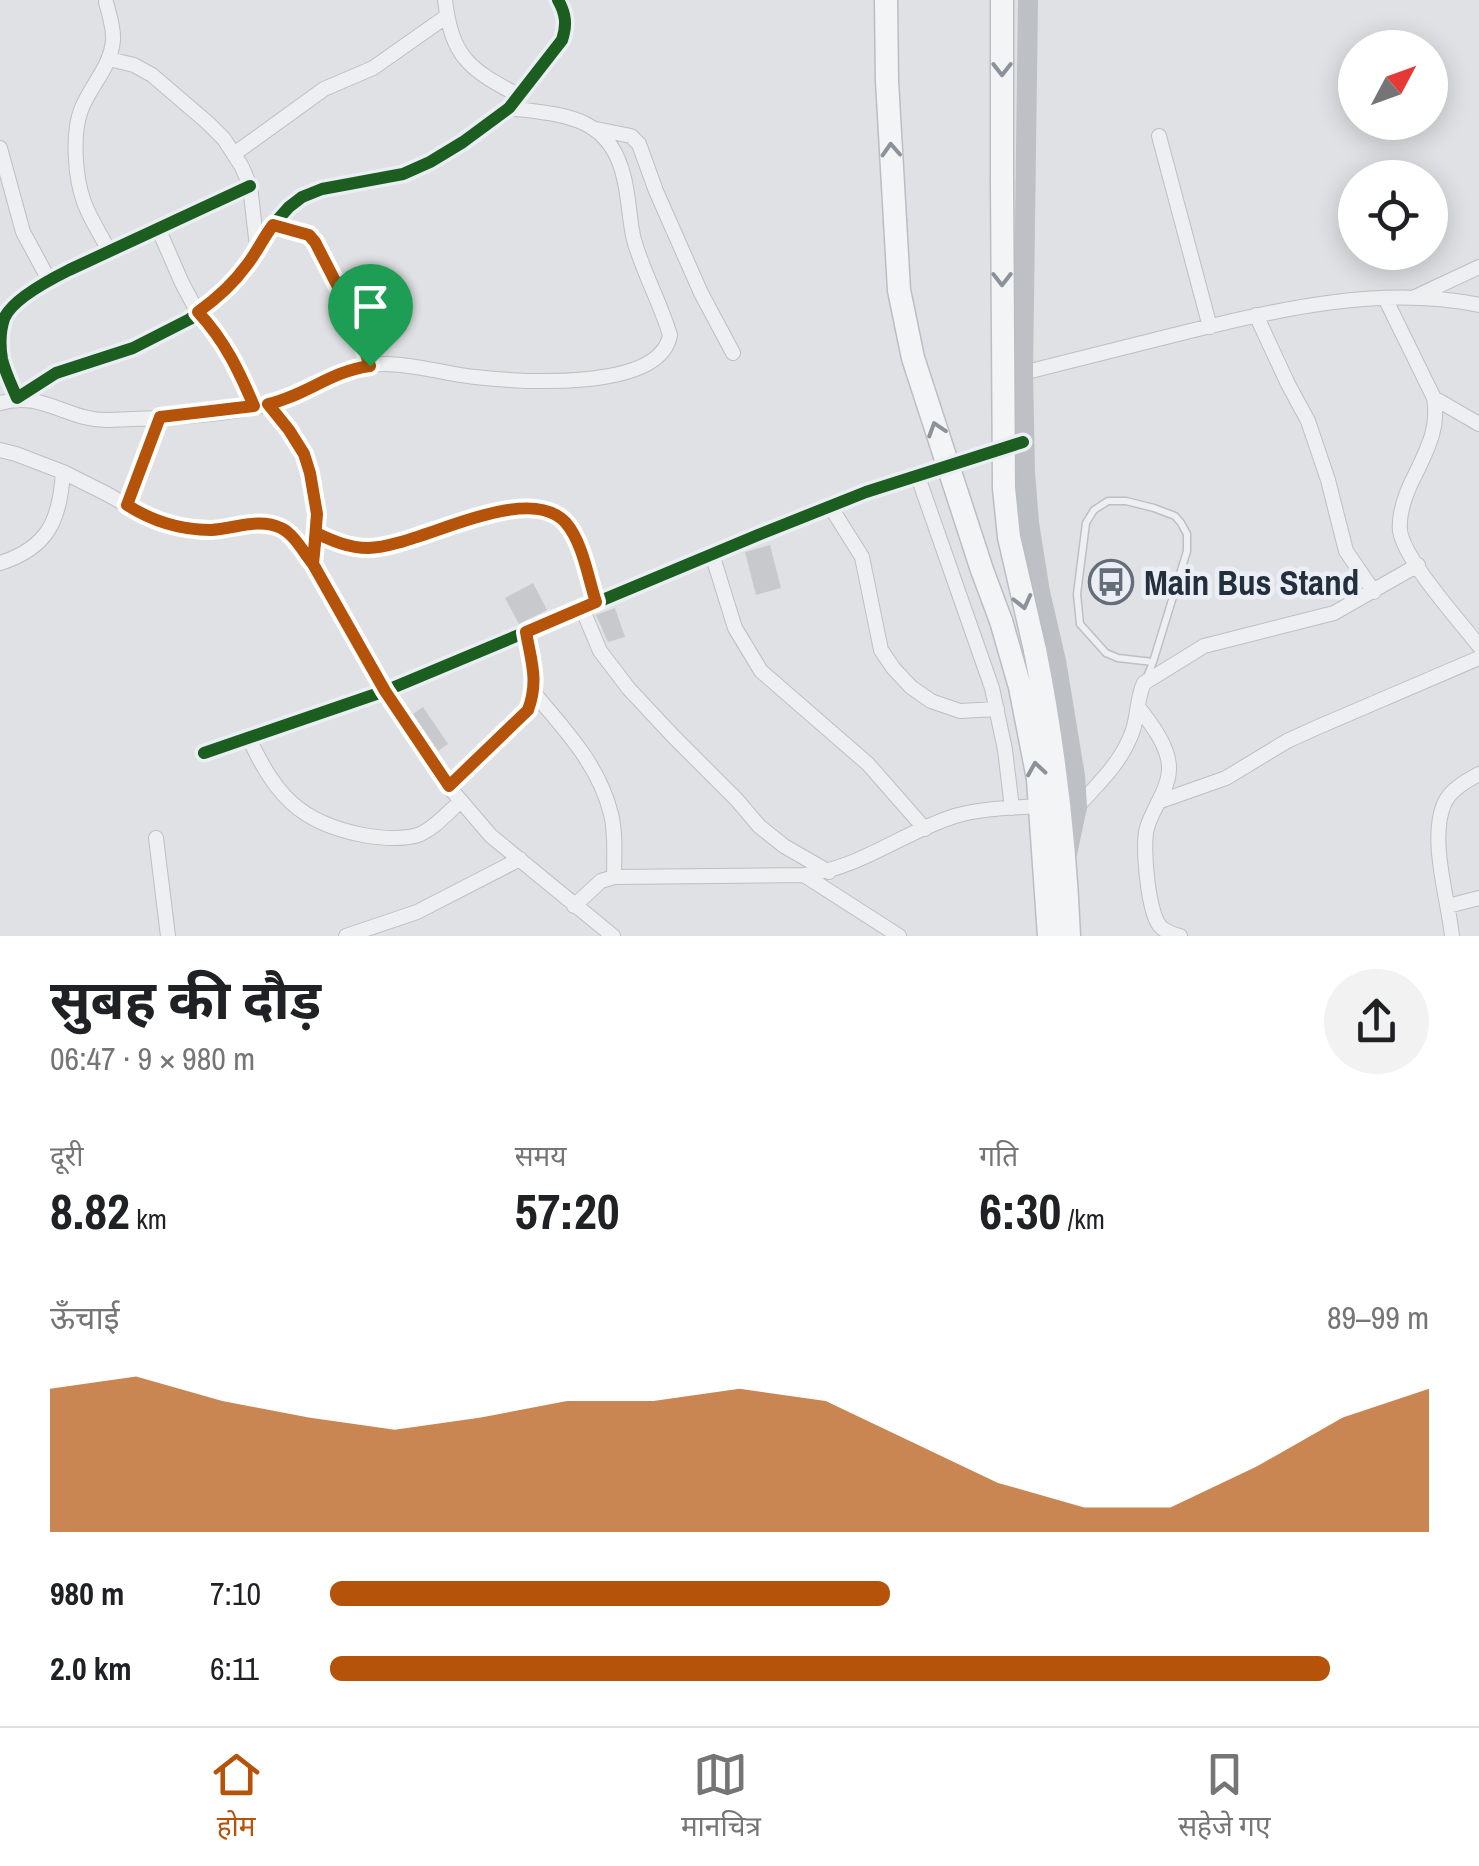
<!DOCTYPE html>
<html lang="hi">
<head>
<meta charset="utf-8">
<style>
  :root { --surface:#fff; --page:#f2f2f2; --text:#202124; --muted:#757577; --line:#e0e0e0; --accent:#b45309 }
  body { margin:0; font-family:"Archivo Narrow","Noto Sans Devanagari",sans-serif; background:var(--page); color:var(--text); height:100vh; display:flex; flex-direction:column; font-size:38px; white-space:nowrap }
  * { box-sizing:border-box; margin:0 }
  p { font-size:32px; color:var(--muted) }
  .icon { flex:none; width:55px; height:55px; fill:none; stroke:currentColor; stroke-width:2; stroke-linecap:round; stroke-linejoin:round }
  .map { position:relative; height:936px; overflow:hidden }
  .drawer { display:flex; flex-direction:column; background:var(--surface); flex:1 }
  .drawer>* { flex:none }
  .needle { width:65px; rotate:49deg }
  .buttons { position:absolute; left:1338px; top:30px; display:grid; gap:20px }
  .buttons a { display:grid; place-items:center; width:110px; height:110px; border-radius:50%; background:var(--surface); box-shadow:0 5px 25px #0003; font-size:50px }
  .pin { position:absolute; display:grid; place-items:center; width:85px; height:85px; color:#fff; margin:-102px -42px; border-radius:50% 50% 50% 0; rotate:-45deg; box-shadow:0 0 10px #0007 }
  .pin .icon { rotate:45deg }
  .round { display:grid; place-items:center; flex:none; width:105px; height:105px; border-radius:52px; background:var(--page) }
  .overview { display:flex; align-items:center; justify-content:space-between; height:170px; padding:0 50px }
  h1 { font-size:55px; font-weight:700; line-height:75px }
  .figures { display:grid; grid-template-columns:repeat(3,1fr); gap:15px; height:170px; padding:10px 50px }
  .figures div { display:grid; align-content:center }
  .figures b { font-size:50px; font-weight:700 }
  .figures small { font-size:28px; font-weight:400 }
  .figures p { font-size:28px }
  .chart { height:280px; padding:20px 50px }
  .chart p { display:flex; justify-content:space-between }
  .chart svg { width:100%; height:180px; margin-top:10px; fill:var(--accent); opacity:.7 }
  ul { padding:0 50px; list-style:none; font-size:32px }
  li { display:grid; grid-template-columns:160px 120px 1fr; align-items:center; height:75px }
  li i { height:25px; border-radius:12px; background:var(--accent) }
  .dock { display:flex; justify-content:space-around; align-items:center; height:140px; border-top:2px solid var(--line); background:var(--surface); font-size:28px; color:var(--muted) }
  .dock a { display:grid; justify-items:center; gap:5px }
  .dock .on { color:var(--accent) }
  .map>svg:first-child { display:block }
  .building { fill:#c7c9cc }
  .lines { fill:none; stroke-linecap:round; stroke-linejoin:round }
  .lane-casing { stroke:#bdbfc2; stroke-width:9 }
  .street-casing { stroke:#bdbfc2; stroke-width:16 }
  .primary-casing { stroke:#babec2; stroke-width:25 }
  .lane { stroke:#edeff1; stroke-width:6 }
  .street { stroke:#edeff1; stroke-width:14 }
  .secondary { stroke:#bdc0c4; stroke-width:20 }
  .primary { stroke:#f3f4f5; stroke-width:22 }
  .primary-bridge-casing { stroke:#babec2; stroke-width:25; stroke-linecap:butt }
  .primary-bridge { stroke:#f3f4f5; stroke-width:22 }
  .cycleway-casing { stroke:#ebeff5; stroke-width:19 }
  .cycleway { stroke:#1b5e20; stroke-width:12 }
  .oneway { stroke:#8c929a }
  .route-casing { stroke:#fff; stroke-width:20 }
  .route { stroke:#b45309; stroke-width:12 }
  .labels { text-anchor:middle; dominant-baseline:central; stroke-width:9; stroke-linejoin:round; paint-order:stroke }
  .poi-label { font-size:35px; font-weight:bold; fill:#242f3e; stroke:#ebeff5; text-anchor:start }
</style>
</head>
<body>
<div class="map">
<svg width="1479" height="936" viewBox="0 0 1479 936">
  <rect width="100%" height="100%" fill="#dfe1e4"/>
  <path class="building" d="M770,545l11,43 -25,7 -11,-43z
    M533,583l14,27 -28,14 -14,-26z
    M615,608l10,29 -17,5 -12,-27z
    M423,707l25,37 -10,7 -25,-37z"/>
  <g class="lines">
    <defs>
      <path id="lane" d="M1147,677l6,-15 34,-111v-17l-6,-11 -6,-7 -21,-8 -28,-7h-18l-14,9 -8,13 -9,71 3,30 26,29 12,5 35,4"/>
      <path id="street" d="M445,0c7,58 25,70 75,96
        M106,2c3,12 8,26 7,38 -2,27 -23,46 -32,70 -9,24 -6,68 3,92 6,17 17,33 25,49
        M109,59l25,6 18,10 56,48 16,16 18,28 8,19 7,61
        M596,129l35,7 8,8 17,47 45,102 32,60
        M1159,136l51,191
        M0,148l23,84 26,48
        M234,154l90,-65 49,-21 74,-52
        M250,186l-181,84c-18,9 -58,30 -65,49 -4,12 -4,28 -2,40 3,13 10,27 15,39l39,-25 77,-25 57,-29 40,-33 19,-23 8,-16 16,-22 16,-18 13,-10 20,-8 81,-15 27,-12 33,-20 46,-34 53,-68c5,-15 4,-26 -4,-40
        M273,225l36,10 6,6 39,77 16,48
        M158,228l24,55 16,30 25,28 10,17 21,49
        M1417,296l62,-29
        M1385,298l49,100c5,28 -5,48 -17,73 -9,17 -19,40 -17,60 5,30 59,89 79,115
        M1256,315l32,69 20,37 20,59 18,71 28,41
        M1023,373c54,-14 108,-27 163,-41 95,-23 195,-47 293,-27
        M1434,398l45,26
        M0,403c42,-13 69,19 110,17 54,-2 116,-4 167,-18 40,-12 61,-37 108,-38 30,0 60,10 90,13 45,5 185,15 195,-42 -10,-33 -27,-63 -36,-95 -5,-21 -5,-42 -10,-62 -14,-63 -61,-63 -115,-70
        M268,403c46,57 53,89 45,161
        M0,450l16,4 47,18 44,22 35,20 35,13 33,3 53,-8 22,7 28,35 72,127 64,96 42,49 122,100
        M917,474l75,214 13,62 7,58
        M127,505l33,-88
        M830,506l32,51 19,93 13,19 17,18 20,14 29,10 37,-2
        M317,533c16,8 32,15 51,15 49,0 159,-69 198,-25 17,20 22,55 30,79
        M712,554l23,74 26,43 107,93 57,65
        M0,563c48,-15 60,-43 63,-91
        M582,608l18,43 29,38 45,48 63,63 22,26 25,20 45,26
        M534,693c31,37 65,72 77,121 5,20 3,43 3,63
        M1139,708c13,17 31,40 30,62 -1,21 -17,39 -22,58 -5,17 1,85 13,98 5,6 13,8 20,10
        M249,738c25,56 51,85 114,97 17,3 38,5 55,0 16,-6 30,-23 43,-34
        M204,753l181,-62 373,-156 108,-43 142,-45
        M449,787l79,-77c11,-29 3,-49 -2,-78
        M1158,802l68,-24 61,-37 31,-14 161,-69
        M1077,807c22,-24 45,-45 56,-77 5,-15 4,-33 11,-47l60,-37 130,-33 84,-48
        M156,838l12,98
        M804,875l95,61
        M574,906l27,-25 13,-4 190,-2c57,-7 97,-42 151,-59 27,-8 57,-8 85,-10
        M1448,906l31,-8
        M346,936l71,-24 103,-53
        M1452,936c-4,-38 -23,-96 -8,-132 6,-14 22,-23 35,-30"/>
      <path id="primary" d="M886,0l1,81 8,139
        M1002,182v-182
        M1001,621l19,66 18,92 11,157
        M1035,650c19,95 30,189 34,286"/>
    </defs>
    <use href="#lane" class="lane-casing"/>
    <use href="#street" class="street-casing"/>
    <use href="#primary" class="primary-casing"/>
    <use href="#lane" class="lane"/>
    <use href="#street" class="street"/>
    <path class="secondary" d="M1028,0l-5,373 2,99 4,51 11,69 16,69 19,115 2,31 -10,47"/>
    <use href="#primary" class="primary"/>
    <defs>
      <path id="primary-bridge" d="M1002,182l2,306 5,49 26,113
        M895,220l4,70 14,68 69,212 19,51"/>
    </defs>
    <use href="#primary-bridge" class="primary-bridge-casing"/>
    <use href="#primary-bridge" class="primary-bridge"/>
    <defs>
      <path id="cycleway" d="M250,186l-181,84c-18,9 -58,30 -65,49 -4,12 -4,28 -2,40 3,13 10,27 15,39l39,-25 77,-25 57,-29 40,-33 19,-23 8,-16 16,-22 16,-18 13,-10 20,-8 81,-15 27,-12 33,-20 46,-34 53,-68c5,-15 4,-26 -4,-40
        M204,753l181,-62 373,-156 108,-43 157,-50"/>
    </defs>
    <use href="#cycleway" class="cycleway-casing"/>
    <use href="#cycleway" class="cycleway"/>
  </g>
  <defs><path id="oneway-chevron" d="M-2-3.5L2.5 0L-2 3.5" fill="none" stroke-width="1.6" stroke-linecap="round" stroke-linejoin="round" transform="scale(2.5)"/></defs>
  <g class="oneway">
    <use href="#oneway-chevron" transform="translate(1002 69) rotate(90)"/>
    <use href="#oneway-chevron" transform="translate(891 150) rotate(-93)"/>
    <use href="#oneway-chevron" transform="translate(1002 279) rotate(90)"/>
    <use href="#oneway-chevron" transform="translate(936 429) rotate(-108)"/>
    <use href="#oneway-chevron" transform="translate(1023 602) rotate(76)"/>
    <use href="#oneway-chevron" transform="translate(1036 769) rotate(-99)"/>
  </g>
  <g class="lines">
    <defs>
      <path id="route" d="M370,366c-39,5 -65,30 -102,38l21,26 15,24 6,19 7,41 -4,50 72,127 64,95 79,-76c11,-29 3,-49 -2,-78l70,-30c-8,-24 -13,-59 -30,-79 -39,-44 -149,25 -198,25 -19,0 -35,-7 -52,-15l-3,31c-9,-11 -19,-30 -32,-36 -22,-11 -47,1 -70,2 -30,0 -59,-9 -84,-25l33,-88 94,-11c-15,-35 -29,-65 -56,-94 18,-13 35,-28 48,-46 10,-12 17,-28 27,-41l36,10 6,7 39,76 16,48"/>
    </defs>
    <use href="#route" class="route-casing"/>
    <use href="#route" class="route"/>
  </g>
  <defs>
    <symbol id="bus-ring" viewBox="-11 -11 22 22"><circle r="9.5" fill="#ebeff5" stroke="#656d78" stroke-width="1.5"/><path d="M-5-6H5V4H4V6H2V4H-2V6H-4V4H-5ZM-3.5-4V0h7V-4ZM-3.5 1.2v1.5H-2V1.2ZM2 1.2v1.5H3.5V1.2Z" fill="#656d78"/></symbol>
  </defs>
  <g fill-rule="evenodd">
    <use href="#bus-ring" x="1086" y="557" width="50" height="50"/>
  </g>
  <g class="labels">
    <g class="poi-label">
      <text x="1144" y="582">Main Bus Stand</text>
    </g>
  </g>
</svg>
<div class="buttons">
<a><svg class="needle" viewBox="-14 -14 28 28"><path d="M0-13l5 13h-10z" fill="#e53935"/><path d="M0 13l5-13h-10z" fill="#757577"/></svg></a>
<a><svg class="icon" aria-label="locate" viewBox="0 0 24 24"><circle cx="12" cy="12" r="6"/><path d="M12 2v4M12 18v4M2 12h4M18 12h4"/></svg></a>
</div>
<div class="pin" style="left:370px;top:366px;background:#1e9e55"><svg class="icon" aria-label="arrive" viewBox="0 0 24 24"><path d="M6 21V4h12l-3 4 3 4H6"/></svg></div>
</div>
<section class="drawer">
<div class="overview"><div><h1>सुबह की दौड़</h1><p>06:47 · 9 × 980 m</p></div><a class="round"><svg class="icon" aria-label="share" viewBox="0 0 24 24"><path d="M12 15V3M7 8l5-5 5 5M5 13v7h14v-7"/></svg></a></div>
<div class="figures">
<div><p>दूरी</p><b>8.82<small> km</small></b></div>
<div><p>समय</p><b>57:20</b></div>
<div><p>गति</p><b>6:30<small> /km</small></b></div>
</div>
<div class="chart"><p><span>ऊँचाई</span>89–99 m</p>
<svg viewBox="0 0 160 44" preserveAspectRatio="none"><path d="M0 44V9L10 6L20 12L30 16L40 19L50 16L60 12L70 12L80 9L90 12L100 22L110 32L120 38L130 38L140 28L150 16L160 9V44z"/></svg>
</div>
<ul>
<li><b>980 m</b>7:10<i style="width:51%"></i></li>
<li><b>2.0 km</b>6:11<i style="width:91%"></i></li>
</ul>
</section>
<nav class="dock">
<a class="on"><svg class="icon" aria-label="home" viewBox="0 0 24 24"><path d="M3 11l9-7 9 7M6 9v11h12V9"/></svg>होम</a>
<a><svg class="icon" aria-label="map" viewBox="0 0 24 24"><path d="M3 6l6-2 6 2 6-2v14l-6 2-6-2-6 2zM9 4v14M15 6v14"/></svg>मानचित्र</a>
<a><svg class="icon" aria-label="saved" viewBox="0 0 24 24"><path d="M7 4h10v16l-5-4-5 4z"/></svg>सहेजे गए</a>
</nav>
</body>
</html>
